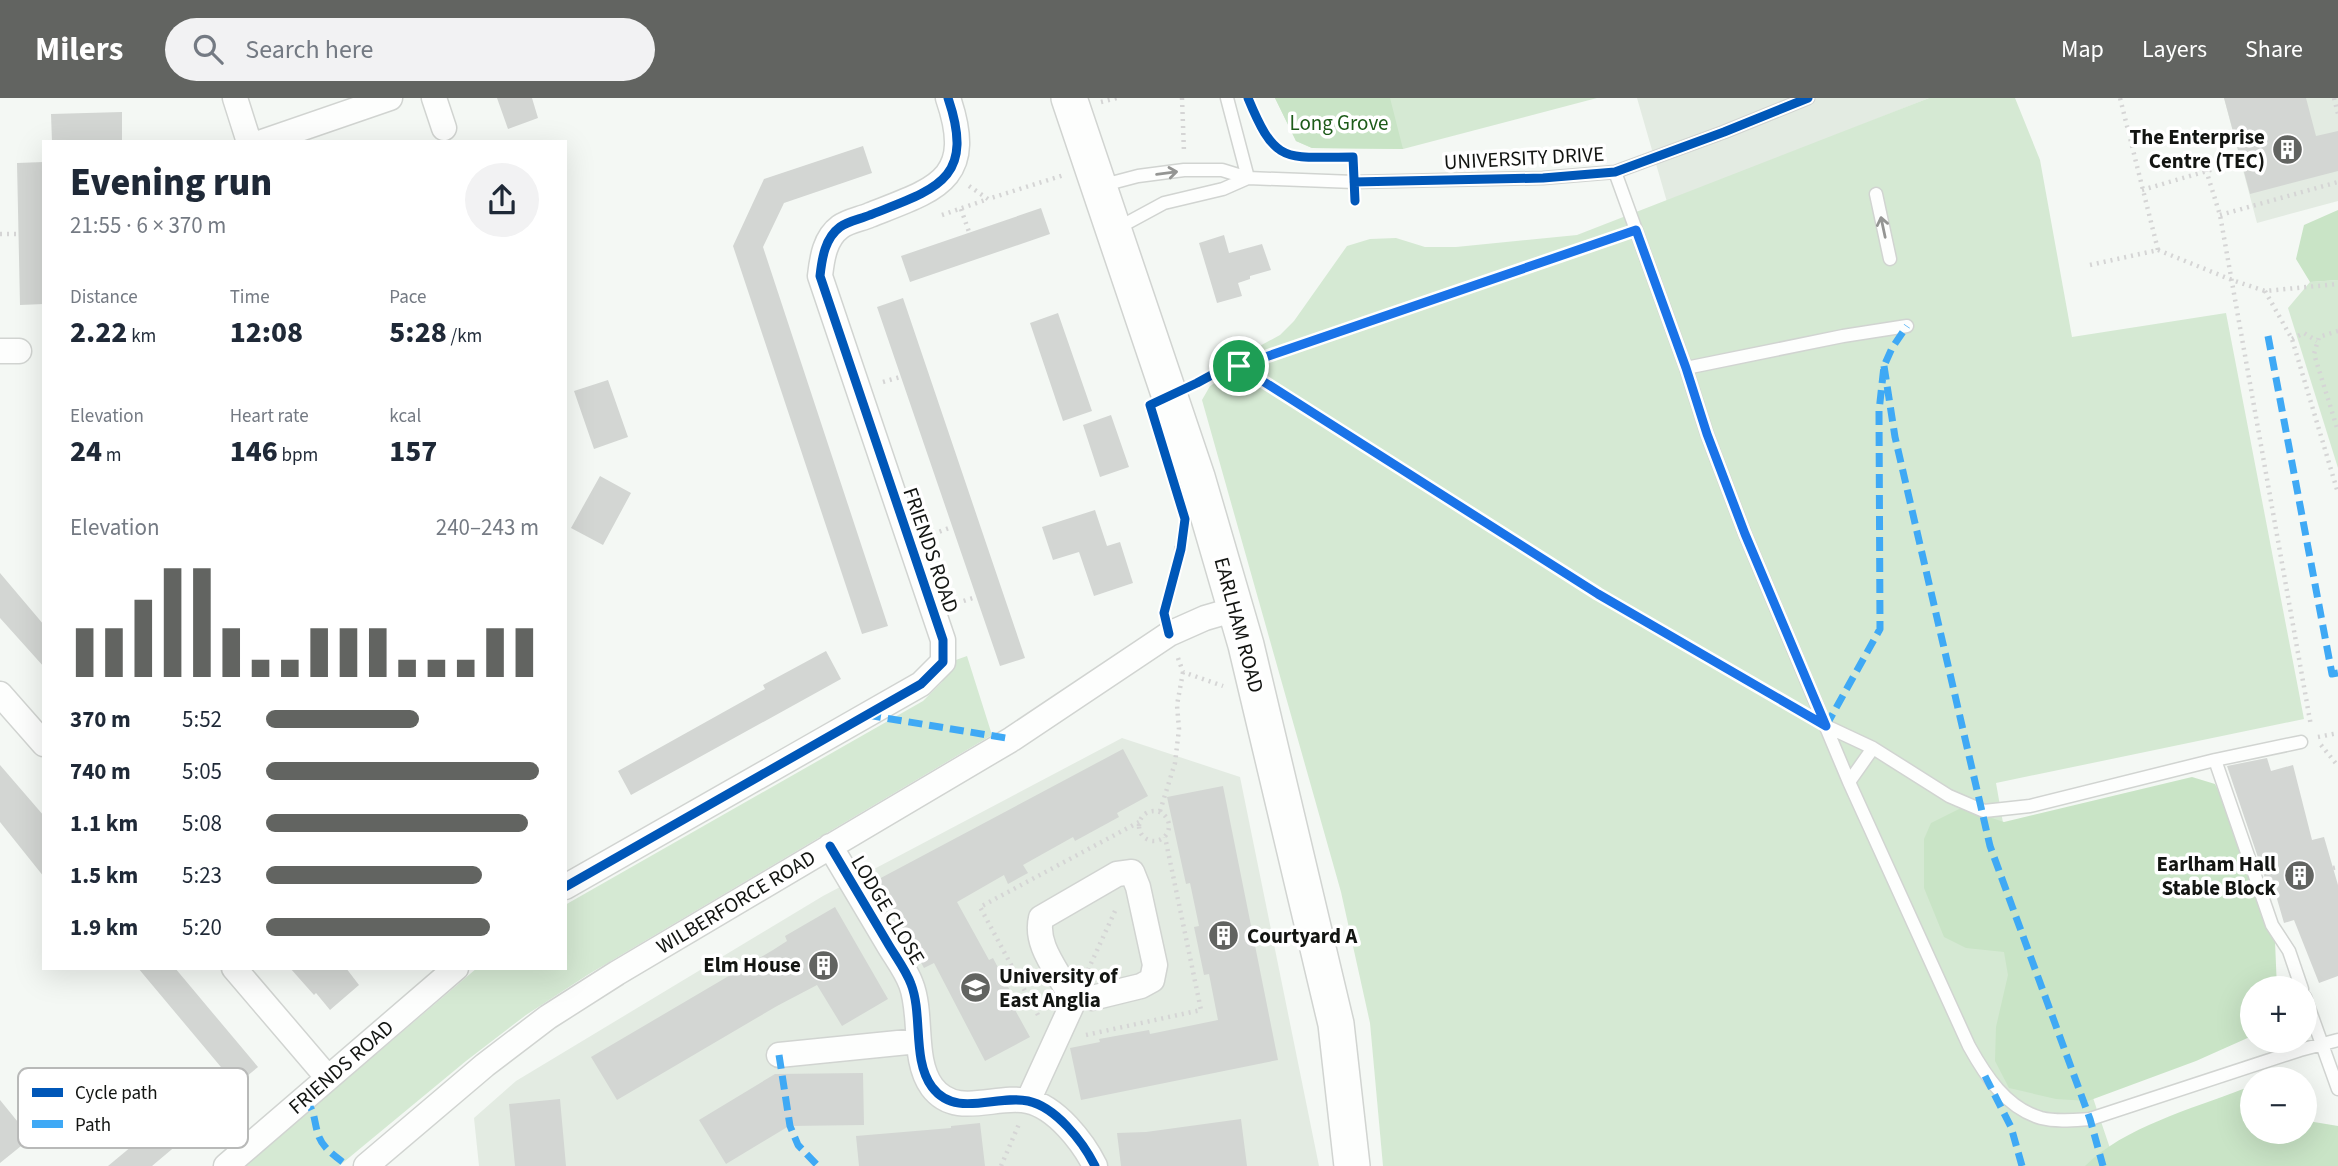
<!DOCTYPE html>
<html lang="en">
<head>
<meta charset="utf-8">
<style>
  :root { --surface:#fff; --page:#f2f2f3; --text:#1f2937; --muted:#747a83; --accent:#626461 }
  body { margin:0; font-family:"Source Sans 3",sans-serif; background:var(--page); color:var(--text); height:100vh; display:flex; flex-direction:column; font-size:26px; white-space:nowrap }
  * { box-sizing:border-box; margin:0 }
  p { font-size:23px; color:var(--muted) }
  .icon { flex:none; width:38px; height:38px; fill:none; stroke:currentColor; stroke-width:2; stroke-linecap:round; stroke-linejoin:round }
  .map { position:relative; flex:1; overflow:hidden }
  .panel { position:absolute; left:42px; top:42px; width:525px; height:830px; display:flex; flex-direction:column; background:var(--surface); border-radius:0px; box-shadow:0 7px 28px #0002 }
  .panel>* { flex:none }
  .tools { position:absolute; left:2240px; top:878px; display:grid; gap:14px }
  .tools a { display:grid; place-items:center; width:77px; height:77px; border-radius:50%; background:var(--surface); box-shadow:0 7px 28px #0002; font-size:35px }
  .pin { position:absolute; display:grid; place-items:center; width:60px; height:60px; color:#fff; margin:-30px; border:4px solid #fff; border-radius:50%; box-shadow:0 2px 7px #0007 }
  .round { display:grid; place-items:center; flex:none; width:74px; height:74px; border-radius:37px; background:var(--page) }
  .summary { display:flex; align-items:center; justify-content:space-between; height:119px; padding:0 28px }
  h1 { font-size:38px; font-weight:800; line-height:52px }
  .stats { display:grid; grid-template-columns:repeat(3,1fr); gap:10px; height:119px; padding:7px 28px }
  .stats div { display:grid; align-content:center }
  .stats b { font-size:30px; font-weight:800 }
  .stats small { font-size:19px; font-weight:400 }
  .stats p { font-size:19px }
  .chart { height:196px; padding:14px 28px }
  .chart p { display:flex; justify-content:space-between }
  .chart svg { width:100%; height:126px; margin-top:7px; stroke:var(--accent); stroke-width:6 }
  ul { padding:0 28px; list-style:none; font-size:23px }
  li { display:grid; grid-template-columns:112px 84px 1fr; align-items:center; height:52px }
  li i { height:18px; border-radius:9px; background:var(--accent) }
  header { display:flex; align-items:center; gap:42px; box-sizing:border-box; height:98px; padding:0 35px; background:var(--accent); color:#fff }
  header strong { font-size:33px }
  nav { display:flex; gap:38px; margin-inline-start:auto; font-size:24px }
  .search { width:490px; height:63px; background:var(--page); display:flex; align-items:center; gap:18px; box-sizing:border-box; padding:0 24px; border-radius:38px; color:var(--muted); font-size:26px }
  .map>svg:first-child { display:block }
  .built { fill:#e3ebe2 }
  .green { fill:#d5e9d3 }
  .forest { fill:#c9e4c6 }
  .building { fill:#d3d6d3 }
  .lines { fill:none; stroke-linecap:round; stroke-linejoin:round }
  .service-casing { stroke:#d1d4d1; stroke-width:15 }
  .minor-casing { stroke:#d1d4d1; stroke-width:27 }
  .secondary-casing { stroke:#d1d4d1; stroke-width:38 }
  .path { stroke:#d5d5d5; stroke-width:4.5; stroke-dasharray:2 5; stroke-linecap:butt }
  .service { stroke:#fdfefd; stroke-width:12 }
  .minor { stroke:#fdfefd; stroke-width:24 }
  .secondary { stroke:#fdfefd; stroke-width:35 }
  .quiet { stroke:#3fa9f5; stroke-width:7; stroke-dasharray:14 7; stroke-linecap:butt }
  .cycleway-casing { stroke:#fff; stroke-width:13 }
  .cycleway { stroke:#0057b8; stroke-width:9 }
  .oneway { stroke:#949593 }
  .route-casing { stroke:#fff; stroke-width:14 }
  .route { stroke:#1a73e8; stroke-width:9 }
  .labels { text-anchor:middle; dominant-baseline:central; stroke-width:7; stroke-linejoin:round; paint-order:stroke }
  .park-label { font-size:21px; fill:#1d5b19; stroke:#fff }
  .poi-label { font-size:21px; font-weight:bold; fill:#131512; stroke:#fff; text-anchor:end }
  .street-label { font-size:21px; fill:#131512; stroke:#fff }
  .key { fill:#fff; stroke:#b8b9b8; stroke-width:2 }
  .key-label { font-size:19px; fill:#131512 }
</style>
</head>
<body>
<header>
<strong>Milers</strong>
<div class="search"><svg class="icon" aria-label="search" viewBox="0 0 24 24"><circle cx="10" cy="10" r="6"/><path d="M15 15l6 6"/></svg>Search here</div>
<nav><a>Map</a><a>Layers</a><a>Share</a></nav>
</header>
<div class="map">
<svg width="2338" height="1068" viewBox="0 0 2338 1068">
  <rect width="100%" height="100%" fill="#f4f8f4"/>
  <path class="built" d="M1637,0h292l-262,104z
    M2224,0h114v103l-81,22z
    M1122,640l118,39 79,389h-840l-5,-48 42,-37 307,-185z"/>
  <path class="green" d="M1275,0h322l-194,51 -91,-1 -16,-7z
    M1929,0h86l25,62 32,177 154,-24 78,406 -308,64 10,57 110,326h-733l-13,-143 -29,-131 -139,-492 8,-14 11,-7 22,-29 13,-2 24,-13 14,-14 53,-75 23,-7 26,-1 29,9h31l121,-12z
    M2338,182v188l-50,-160 22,-26z
    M967,558l25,79 -403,239 -63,41 -60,46 -127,105h-94l232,-198h88v-63l358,-204 19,-19 11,-21z"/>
  <path class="forest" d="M1275,0h115l13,51 -91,-1 -16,-7z
    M2338,112v70l-28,2 -14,-23 8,-34z
    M2192,679l23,7 19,37 41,120 2,48h-25v47l-56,25 -108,40 -32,-2 -47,-11 -14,-27 1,-34 12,-52 -4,-23 -38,-4 -22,-11 -20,-49v-49l7,-16 30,-15 43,14z
    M2252,990v44h53v-43l2,8 1,24 30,5v40h-253c39,-39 107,-57 158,-77z"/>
  <path class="building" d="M497,0h35l6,20 -30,11z
    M2224,0h82l10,38 22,-5v40l-88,23z
    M122,14v29l-70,1 -1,-28z
    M863,48l9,27 -88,30 -21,44 125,379 -26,8 -129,-388 31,-67z
    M44,64v142l-24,1 -3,-142z
    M1041,110l9,26 -140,48 -9,-26z
    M1224,137l5,18 33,-9 9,26 -21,6v3l-12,4 4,13 -25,7 -18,-60z
    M903,200l122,360 -25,8 -123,-359z
    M1058,215l34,98 -29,10 -33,-98z
    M608,282l20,57 -34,12 -20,-58z
    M1111,317l18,52 -29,10 -17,-52z
    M600,378l31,17 -28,52 -32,-17z
    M1095,412l12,36 13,-4 13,41 -39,13 -15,-44 -26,8 -11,-33z
    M0,475l44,52v42l-44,-49z
    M826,553l15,28 -210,116 -13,-24 147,-82 -2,-4z
    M1123,651l25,47 -31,17 2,4 -44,24 -2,-4 -50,28 5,8 -20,11 -4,-9 -47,27 32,58 4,-2 25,48 -4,2 16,29 -45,24 -51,-98 -10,5 -47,-88z
    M2267,660l4,13 22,-6 19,75 12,-3 14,48v91l-19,7 -25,-63 -10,3 -11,-38 -5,2 -41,-121z
    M0,667l44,51v61l-44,-55z
    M1223,688l55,274 -197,40 -11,-52 30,-6 -1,-3 50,-9 1,4 68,-14 -9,-46 -5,1 -10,-48 5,-1 -9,-43 -4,1 -19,-87z
    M835,809l53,92 -46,27 -25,-41 -40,21 -160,94 -26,-43 182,-107 14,-9 -2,-5z
    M138,870h37l83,99 -22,18z
    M290,870h56l13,17 -29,25 -14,-17 -2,2z
    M863,975l1,52 -75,1 -63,38 -27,-44 76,-46z
    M560,1001l6,67h-51l-6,-62z
    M0,1002l31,38 -31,25z
    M185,1004l18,21 -51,43h-44z
    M1241,1021l6,47h-126l-4,-33 29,-1z
    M980,1025l5,43h-126l-3,-30 95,-8v-2z"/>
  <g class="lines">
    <defs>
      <path id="service" d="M1227,0l21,80
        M1615,74l71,196 157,-32 64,-10
        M1100,88l38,-10 46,-6h38l26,8 106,4 189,-4 72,-6 109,-40 84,-34
        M1876,96l14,65
        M1116,131l48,-26 59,-14 25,-11
        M1686,270l21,66 38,100 104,248 120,264c16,29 37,62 72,72 16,4 33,2 49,1l210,-69 38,-10
        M1826,628l47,22 -24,34
        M1873,650l76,48 35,15 46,-5 185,-46 86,-18
        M2215,662l57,165 17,26 13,38
        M2305,899l33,92"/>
      <path id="minor" d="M235,0l14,44
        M434,0l10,30
        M262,44l128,-44
        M0,253h19
        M0,596l44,50
        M830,748c19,32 38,64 57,96 8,14 19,28 24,42 12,31 1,76 21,103 24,32 64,7 96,14 28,6 55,41 67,65
        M1132,774l6,15 17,78 -3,15 -11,6 -49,12 -26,-10c-12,-22 -31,-45 -25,-70l76,-44z
        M565,789l356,-203 22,-22v-22l-123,-364c2,-18 5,-38 20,-49 8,-6 21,-8 30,-12 66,-26 106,-35 78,-117
        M234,870l94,110
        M779,957l139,-14
        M1028,1003l49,-107
        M226,1068l230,-198
        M366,1068l119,-101 63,-48 69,-44 395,-234 157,-105 36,-16 31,-9"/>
      <path id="secondary" d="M1069,0l128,379 49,168 90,379 16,142"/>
    </defs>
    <use href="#service" class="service-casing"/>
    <use href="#minor" class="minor-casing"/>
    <use href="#secondary" class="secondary-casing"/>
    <path class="path" d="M1182,0l2,54
      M2334,0l4,16
      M1101,4l16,-4
      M2206,72l14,45 91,511
      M969,88l19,13 76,-24
      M2142,92l99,-29
      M961,111l8,23
      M942,117l46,-16
      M2220,117l118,-33
      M0,136h19
      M2158,152l74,30 33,11 73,-7
      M2090,167l68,-15 -38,-152
      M2265,193l27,48 46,154
      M2338,233l-19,6 -5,17 24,77
      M2292,241l12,-6 13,8
      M1239,268l359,228 197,114
      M1240,268l379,-130
      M883,284l17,-5
      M933,436l19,-7
      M1174,450l7,1
      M957,505l19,-6
      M1178,560l5,14 40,14
      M2318,639l20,-4
      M2321,647l17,21
      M1139 728a15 15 0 1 1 30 0a15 15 0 1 1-30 0Z
      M1160,713l15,-48 4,-34 -2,-24 6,-33
      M2333,770l5,-1
      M1088,872l27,-59
      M1038,917l-58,-108 159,-85
      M1086,937l115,-25 -36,-173
      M1001,1068l18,-42"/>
    <use href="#service" class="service"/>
    <use href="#minor" class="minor"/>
    <use href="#secondary" class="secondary"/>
    <path class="quiet" d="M2268,238l64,338 6,-1
      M1884,268l11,71 95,409 100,273 13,47
      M867,617l145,24
      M1826,628l54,-97 -1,-218 5,-45 8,-18 15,-22
      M779,957l11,71 8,19 20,21
      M1985,978l26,51 11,39
      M304,1000c12,14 9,20 14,36 4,14 18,23 30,32"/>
    <defs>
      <path id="cycleway" d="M1248,0c28,68 37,59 105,59l2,44
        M1354,84l189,-4 72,-6 109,-40 84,-34
        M1169,536l-5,-21 17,-64 4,-30 -35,-114 47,-22 33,-18 9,1
        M830,748c19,32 38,64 57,96 8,14 19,28 24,42 12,31 1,76 21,103 24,32 64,7 96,14 28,6 55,41 67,65
        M565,789l356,-203 22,-22v-22l-123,-364c2,-18 5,-38 20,-49 8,-6 21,-8 30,-12 66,-26 106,-35 78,-117"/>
    </defs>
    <use href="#cycleway" class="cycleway-casing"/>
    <use href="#cycleway" class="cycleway"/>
  </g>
  <defs><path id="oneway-shaft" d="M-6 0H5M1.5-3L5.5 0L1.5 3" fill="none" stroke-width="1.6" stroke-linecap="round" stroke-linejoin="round" transform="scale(1.75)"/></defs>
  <g class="oneway">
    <use href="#oneway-shaft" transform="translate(1167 75) rotate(-7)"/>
    <use href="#oneway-shaft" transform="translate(1883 129) rotate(-102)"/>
  </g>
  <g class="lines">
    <defs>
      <path id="route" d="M1636,132l50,138 21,66 38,100 81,192 -228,-132 -359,-228z"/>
    </defs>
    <use href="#route" class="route-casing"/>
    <use href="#route" class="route"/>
  </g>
  <defs>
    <symbol id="building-disc" viewBox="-11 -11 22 22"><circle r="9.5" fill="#626461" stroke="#fff"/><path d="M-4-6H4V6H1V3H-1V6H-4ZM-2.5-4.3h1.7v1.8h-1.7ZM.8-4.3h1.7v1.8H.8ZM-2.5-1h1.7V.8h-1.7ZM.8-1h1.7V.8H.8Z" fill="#fff"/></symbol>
    <symbol id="university-disc" viewBox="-11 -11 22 22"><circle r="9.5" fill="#626461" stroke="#fff"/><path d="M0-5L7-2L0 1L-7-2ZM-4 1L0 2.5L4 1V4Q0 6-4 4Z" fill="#fff"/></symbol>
  </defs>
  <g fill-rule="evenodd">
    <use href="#building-disc" x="2270" y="34" width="35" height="35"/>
    <use href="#building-disc" x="2282" y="760" width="35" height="35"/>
    <use href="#building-disc" x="1206" y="820" width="35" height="35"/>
    <use href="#building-disc" x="806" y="850" width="35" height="35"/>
    <use href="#university-disc" x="958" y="872" width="35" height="35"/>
  </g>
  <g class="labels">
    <g class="park-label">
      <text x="1339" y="25">Long Grove</text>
    </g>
    <g class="poi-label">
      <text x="2265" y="39">The Enterprise<tspan x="2265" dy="24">Centre (TEC)</tspan></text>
      <text x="2276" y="766">Earlham Hall<tspan x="2276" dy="24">Stable Block</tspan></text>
      <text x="1247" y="838" text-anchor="start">Courtyard A</text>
      <text x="801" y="867">Elm House</text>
      <text x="999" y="878" text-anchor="start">University of<tspan x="999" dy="24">East Anglia</tspan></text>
    </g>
    <g class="street-label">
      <text transform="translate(1524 60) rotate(-3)">UNIVERSITY DRIVE</text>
      <text transform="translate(931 452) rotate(71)">FRIENDS ROAD</text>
      <text transform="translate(1239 527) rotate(75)">EARLHAM ROAD</text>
      <text transform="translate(736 804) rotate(-31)">WILBERFORCE ROAD</text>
      <text transform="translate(888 812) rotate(59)">LODGE CLOSE</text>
      <text transform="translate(341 969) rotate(-41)">FRIENDS ROAD</text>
    </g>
  </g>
  <rect x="18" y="970" width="230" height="80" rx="10" class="key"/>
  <rect x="32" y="990" width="31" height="9" fill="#0057b8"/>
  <rect x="32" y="1022" width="31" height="8" fill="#3fa9f5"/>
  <g class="key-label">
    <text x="75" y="1001">Cycle path</text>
    <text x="75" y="1033">Path</text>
  </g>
</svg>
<div class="tools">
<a>+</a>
<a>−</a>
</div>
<div class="pin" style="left:1239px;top:268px;background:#1e9e55"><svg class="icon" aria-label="arrive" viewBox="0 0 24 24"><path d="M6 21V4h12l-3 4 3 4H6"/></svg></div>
<section class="panel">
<div class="summary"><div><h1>Evening run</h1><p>21:55 · 6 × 370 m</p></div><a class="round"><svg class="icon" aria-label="share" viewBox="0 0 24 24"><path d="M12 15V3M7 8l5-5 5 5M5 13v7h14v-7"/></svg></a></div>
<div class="stats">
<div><p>Distance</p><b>2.22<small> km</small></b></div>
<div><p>Time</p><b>12:08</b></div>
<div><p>Pace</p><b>5:28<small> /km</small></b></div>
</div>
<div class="stats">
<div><p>Elevation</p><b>24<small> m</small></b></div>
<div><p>Heart rate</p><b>146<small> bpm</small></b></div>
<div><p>kcal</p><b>157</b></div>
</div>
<div class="chart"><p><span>Elevation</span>240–243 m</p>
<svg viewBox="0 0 160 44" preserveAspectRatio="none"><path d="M5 44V27M15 44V27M25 44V17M35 44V6M45 44V6M55 44V27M65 44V38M75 44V38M85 44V27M95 44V27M105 44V27M115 44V38M125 44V38M135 44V38M145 44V27M155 44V27"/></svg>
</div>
<ul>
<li><b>370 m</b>5:52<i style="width:56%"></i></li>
<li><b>740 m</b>5:05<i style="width:100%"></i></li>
<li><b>1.1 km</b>5:08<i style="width:96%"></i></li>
<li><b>1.5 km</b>5:23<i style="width:79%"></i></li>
<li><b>1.9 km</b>5:20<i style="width:82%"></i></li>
</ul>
</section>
</div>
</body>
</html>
